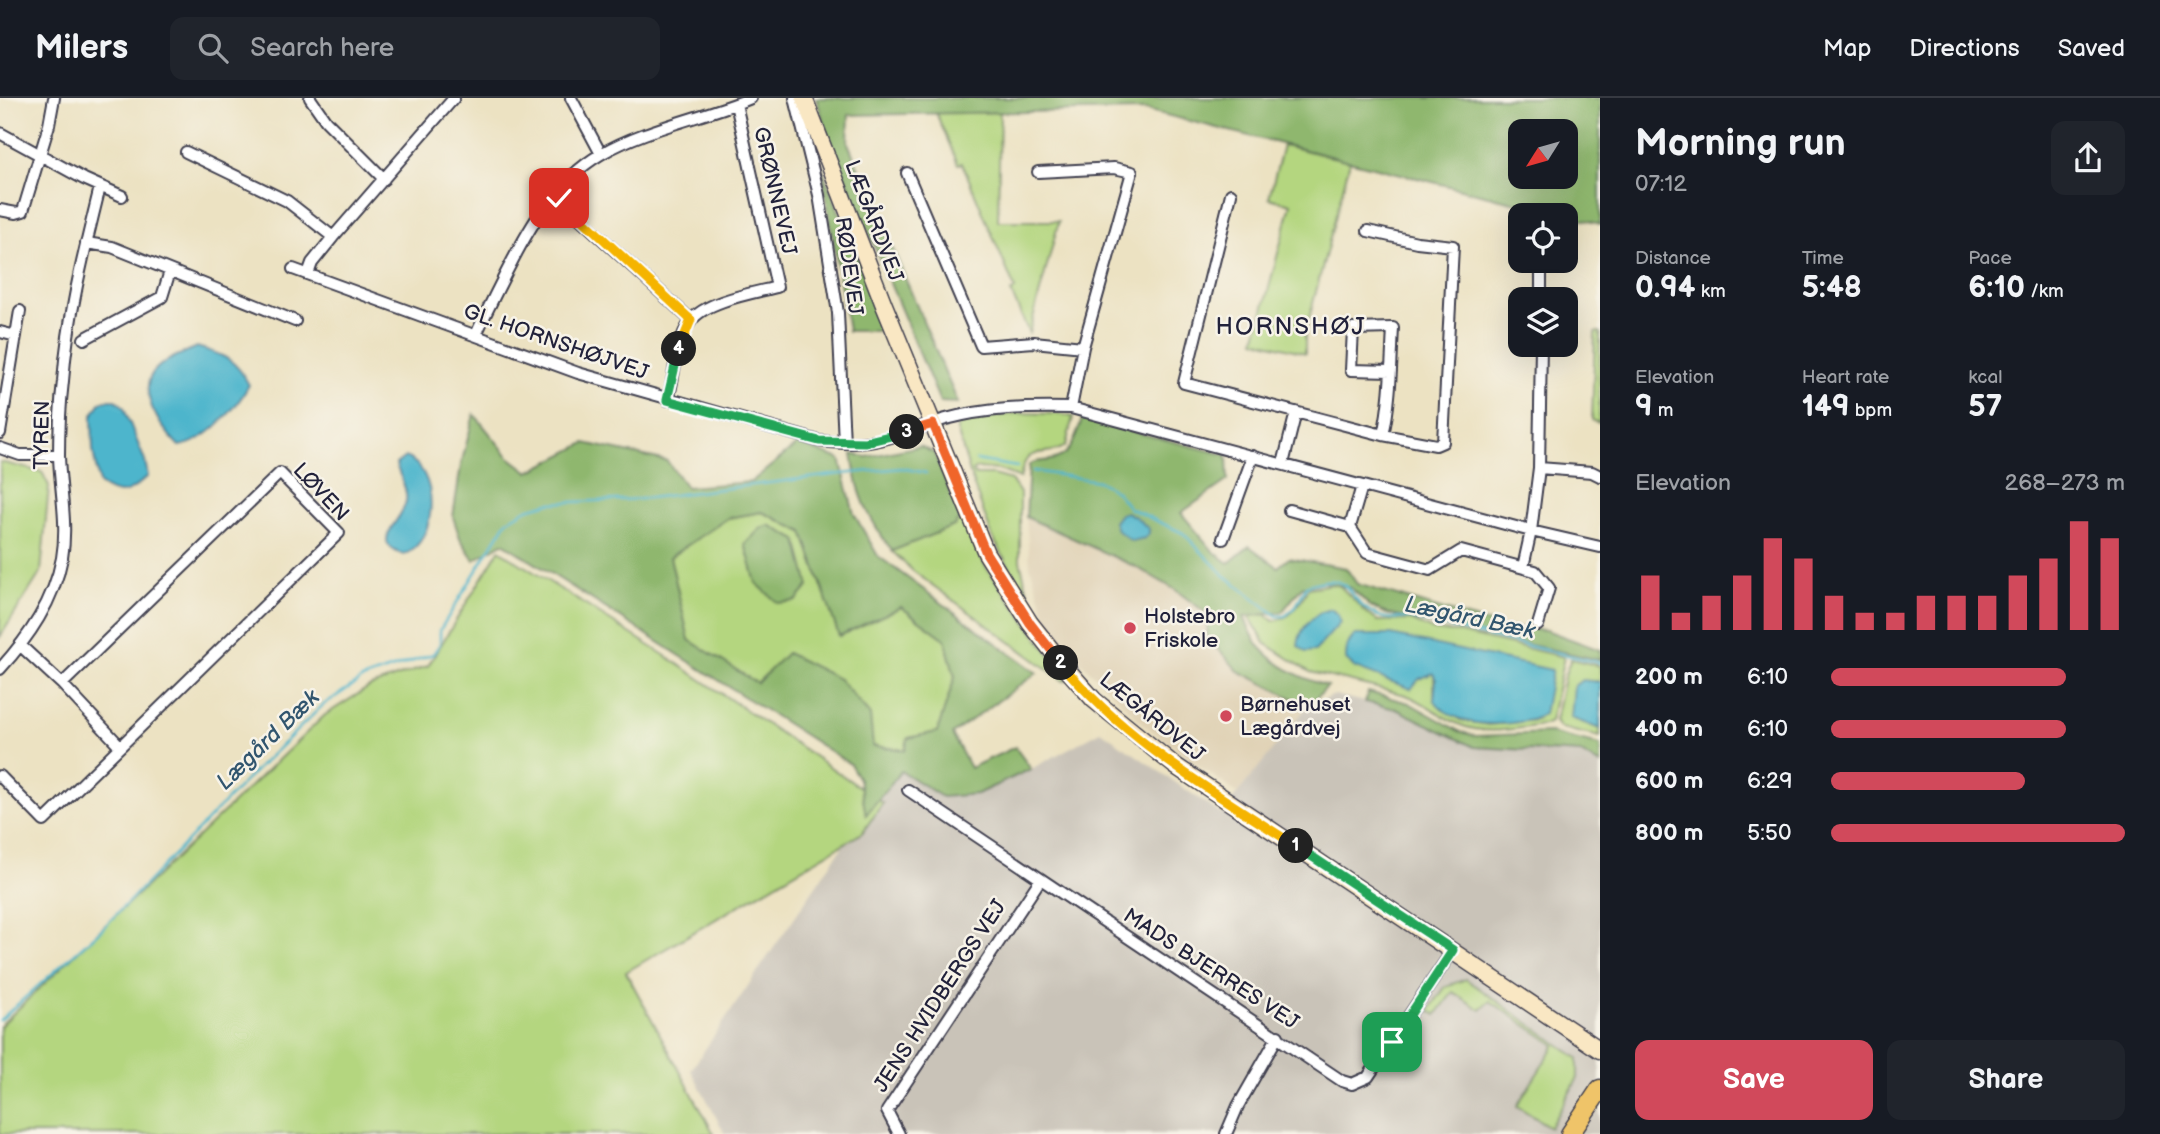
<!DOCTYPE html>
<html lang="en">
<head>
<meta charset="utf-8">
<style>
  :root { --surface:#171b24; --page:#20242c; --text:#f1f3f6; --muted:#9ea1a6; --line:#363941; --accent:#d1495b }
  body { margin:0; font-family:"Balsamiq Sans",sans-serif; background:var(--page); color:var(--text); height:100vh; display:flex; flex-direction:column; font-size:26px; white-space:nowrap }
  * { box-sizing:border-box; margin:0 }
  p { font-size:23px; color:var(--muted) }
  .icon { flex:none; width:38px; height:38px; fill:none; stroke:currentColor; stroke-width:2; stroke-linecap:round; stroke-linejoin:round }
  .map { position:relative; flex:1; overflow:hidden }
  .drawer { display:flex; flex-direction:column; background:var(--surface); width:560px }
  .drawer>* { flex:none }
  .needle { width:46px; rotate:233deg }
  .tools { position:absolute; left:1508px; top:21px; display:grid; gap:14px }
  .tools a { display:grid; place-items:center; width:70px; height:70px; border-radius:14px; background:var(--surface); box-shadow:0 7px 28px #0002; font-size:35px }
  .pin { position:absolute; display:grid; place-items:center; width:60px; height:60px; color:#fff; margin:-30px; border-radius:14px; box-shadow:0 4px 10px #0006 }
  .km { position:absolute; width:35px; height:35px; margin:-18px; border-radius:50%; background:#222; color:#fff; font-size:19px; line-height:35px; text-align:center }
  .round { display:grid; place-items:center; flex:none; width:74px; height:74px; border-radius:14px; background:var(--page) }
  .head { display:flex; align-items:center; justify-content:space-between; height:119px; padding:0 35px }
  h1 { font-size:38px; font-weight:800; line-height:52px }
  .figures { display:grid; grid-template-columns:repeat(3,1fr); gap:10px; height:119px; padding:7px 35px }
  .figures div { display:grid; align-content:center }
  .figures b { font-size:30px; font-weight:800 }
  .figures small { font-size:19px; font-weight:400 }
  .figures p { font-size:19px }
  .chart { height:196px; padding:14px 35px }
  .chart p { display:flex; justify-content:space-between }
  .chart svg { width:100%; height:126px; margin-top:7px; stroke:var(--accent); stroke-width:6 }
  .cta { display:flex; gap:14px; margin-top:auto; padding:14px 35px }
  .cta a { flex:1; height:80px; border-radius:14px; background:var(--accent); color:#fff; font-size:28px; font-weight:800; line-height:80px; text-align:center }
  .cta a+a { background:var(--page); color:var(--text) }
  ul { padding:0 35px; list-style:none; font-size:23px }
  li { display:grid; grid-template-columns:112px 84px 1fr; align-items:center; height:52px }
  li i { height:18px; border-radius:9px; background:var(--accent) }
  header { display:flex; align-items:center; gap:42px; box-sizing:border-box; height:98px; padding:0 35px; background:var(--surface); border-bottom:2px solid var(--line) }
  header strong { font-size:33px }
  nav { display:flex; gap:38px; margin-inline-start:auto; font-size:24px }
  .search { width:490px; height:63px; background:var(--page); display:flex; align-items:center; gap:18px; box-sizing:border-box; padding:0 24px; border-radius:14px; color:var(--muted); font-size:26px }
  main { display:flex; flex:1; min-height:0 }
  .map>svg:first-child { display:block }
  .built { fill:#e0d2b5 }
  .industrial { fill:#c9c3b8 }
  .green { fill:#b4d67f; stroke:#6b7c5d; stroke-width:2; fill-rule:evenodd }
  .forest { fill:#8fb76e; stroke:#586c54; stroke-width:2; fill-rule:evenodd }
  .water { fill:#4eb5cc; stroke:#386c84; stroke-width:2 }
  .lines { fill:none; stroke-linecap:round; stroke-linejoin:round }
  .stream { stroke:#4eb5cc; stroke-width:2.5 }
  .street-casing { stroke:#403f4f; stroke-width:14 }
  .secondary-casing { stroke:#403f4f; stroke-width:19 }
  .primary-casing { stroke:#403f4f; stroke-width:21 }
  .street { stroke:#fff; stroke-width:10 }
  .secondary { stroke:#f9e7c3; stroke-width:16 }
  .primary { stroke:#efc469; stroke-width:18 }
  .split-1-casing { stroke:#fff; stroke-width:14 }
  .split-2-casing { stroke:#fff; stroke-width:14 }
  .split-3-casing { stroke:#fff; stroke-width:14 }
  .split-4-casing { stroke:#fff; stroke-width:14 }
  .split-5-casing { stroke:#fff; stroke-width:14 }
  .split-1 { stroke:#22a559; stroke-width:9 }
  .split-2 { stroke:#f5b400; stroke-width:9 }
  .split-3 { stroke:#f0652b; stroke-width:9 }
  .split-4 { stroke:#22a559; stroke-width:9 }
  .split-5 { stroke:#f5b400; stroke-width:9 }
  .poi-dot { fill:#d1495b; stroke:#f7f3e8; stroke-width:2.5 }
  .labels { text-anchor:middle; dominant-baseline:central; stroke-width:5; stroke-linejoin:round; paint-order:stroke }
  .street-label { font-size:21px; fill:#22223b; stroke:#f7f3e8 }
  .poi-label { font-size:21px; fill:#22223b; stroke:#f7f3e8; text-anchor:start }
  .water-label { font-size:23px; font-style:italic; fill:#31556e; stroke:#f7f3e8 }
  .quarter-label { font-size:24px; letter-spacing:2px; fill:#22223b; stroke:#f7f3e8 }
</style>
</head>
<body>
<header>
<strong>Milers</strong>
<div class="search"><svg class="icon" aria-label="search" viewBox="0 0 24 24"><circle cx="10" cy="10" r="6"/><path d="M15 15l6 6"/></svg>Search here</div>
<nav><a>Map</a><a>Directions</a><a>Saved</a></nav>
</header>
<main>
<div class="map">
<svg width="1600" height="1036" viewBox="0 0 1600 1036">
  <rect width="100%" height="100%" fill="#f7f3e8"/>
  <filter id="ink" filterUnits="userSpaceOnUse"><feTurbulence type="fractalNoise" baseFrequency=".0143" numOctaves="2"/><feDisplacementMap in="SourceGraphic" scale="14" xChannelSelector="R" yChannelSelector="G"/><feConvolveMatrix kernelMatrix="1 2 1 2 8 2 1 2 1" color-interpolation-filters="sRGB"/></filter>
  <filter id="wash" filterUnits="userSpaceOnUse"><feTurbulence type="fractalNoise" baseFrequency=".00686" numOctaves="4" result="noise"/><feDisplacementMap in="SourceGraphic" scale="28" xChannelSelector="R" yChannelSelector="G"/><feGaussianBlur stdDeviation="1.57" result="paint"/><feColorMatrix in="noise" values="0 0 0 0 0 0 0 0 0 0 0 0 0 0 0 0 0 1.4 0 .05"/><feComposite in="paint" operator="in"/></filter>
  <g filter="url(#wash)">
    <rect width="100%" height="100%" fill="#ece2c2"/>
    <path class="built" d="M1026,419l110,50 38,22 35,26 29,55 70,36 -70,88 -93,-68 -77,-77 -21,-30 -17,-53z"/>
    <path class="industrial" d="M1335,597l61,14 78,38 107,6 19,12v369h-875l-34,-64 162,-239 48,-60 41,26 35,-3 54,-25 70,-38 120,83 87,-108z"/>
    <path class="green" d="M1000,14l-2,109h61l-30,112 -18,-41 4,-3 -53,-126 -4,1 -22,-51z
      M1283,47l67,16 -45,173v19l-50,-13 36,-136 -22,-6z
      M1595,234h5l-1,91 -7,-3z
      M1018,315l41,1 14,3 -7,28c-10,10 -27,4 -37,12 -6,4 -7,15 -9,21l-21,-8 -22,-2 -4,3 2,4h18l18,5 9,13v68l11,44 -38,-67 -19,-52 -17,-56v-3l12,-7z
      M0,364l42,10 7,14 -8,86 -41,65z
      M762,414l41,20 36,103 62,-28 44,32 10,38 -18,55 -29,6 -2,12 -33,-4 -116,-63 -68,-43 -19,-83 58,-39z
      M960,420l26,49 82,112 -4,2 -151,-110 -21,-20 62,-25z
      M499,452l173,110 211,143 -21,30 -236,139 88,162h-714v-108l325,-311 46,-29 57,-20z
      M1332,486l8,2 29,29 9,6 33,-1 23,11 22,1 108,25 -14,65 -6,3c-27,3 -59,11 -86,-1 -18,-8 -33,-22 -52,-29l-96,-23 -45,-29 -16,-27 16,-2 8,7c20,-3 26,-16 35,-33zM1391,537l145,85 -48,5 -28,-5 -26,-20v-26l-3,-2 -12,7z
      M1571,561l29,7v16l-5,-1 -23,36 28,12v8l-40,-9 -5,-6 9,-45z
      M1466,881l112,79v20l-28,49 -33,-21 38,-61 -65,-44 -9,9 -28,-18 -17,23 -7,-5 17,-24z"/>
    <path class="forest" d="M816,0h784v126l-454,-114 -297,5 -1,28 110,260 -18,-1 -110,-261zM1521,33h45v46h-45z
      M821,68l42,106 18,59h-33z
      M474,316l34,42 21,16 56,-29 82,18 19,26 65,-5 47,-38 42,15 14,55 24,42 159,117 -85,61 18,34 45,-21 16,22 -54,25 -35,3 -41,-26 -35,44 -7,-36 -9,-15 -347,-221 -29,17 -14,-22 -7,-21 8,-52zM762,414l41,20 36,104 62,-29 44,32 10,38 -18,55 -29,6 -3,12 -32,-4 -3,-31 -31,-36 -52,-26 -30,30 -68,-43 -19,-83 58,-39z
      M1082,321l145,36 1,25 -47,33 32,38 16,12 20,-17 29,21 11,-9 57,10 11,16 144,43 45,3 54,20v10l-213,-46 -17,-8 -19,-18 -28,-6 -21,5 -20,25 -38,5c5,10 9,22 16,30 16,19 45,33 68,39l-20,20 -70,-35 -31,-35 2,-21 -35,-26 -38,-22 -110,-50 3,-52c7,-5 12,-3 21,-5 22,-3 25,-22 32,-41z
      M920,348l14,7 26,65 -6,8 -62,25c-25,-35 -34,-55 -40,-97l15,3z
      M769,427l28,15 12,46 -13,15 -18,2 -22,-20 -11,-39 16,-16z
      M1368,594l41,11 50,28 16,5 75,-3 50,12v20l-19,-12 -107,-6 -78,-38 -31,-7z"/>
    <path class="water" d="M197,249c27,8 39,12 52,38 -13,24 -43,58 -70,61 -17,-17 -46,-56 -22,-78 10,-10 28,-15 40,-21z
      M110,302h6l7,6 22,55 3,15c-18,17 -27,24 -49,8l-6,-34 -1,-34 9,-14z
      M405,359c35,12 34,83 -1,98 -38,-14 -1,-33 2,-54 2,-12 -7,-26 -10,-37z
      M1126,414l10,5 13,12v5l-4,4 -14,3 -14,-11 -3,-8 6,-8z
      M1331,511l7,6 2,8 -25,28 -9,1 -8,-6c1,-17 16,-34 33,-37z
      M1355,537h36l161,35 -8,44c-10,7 -20,7 -32,9 -28,3 -60,1 -78,-23l2,-20 -3,-7 -14,6 -8,10 -56,-21 -9,-8c0,-11 1,-17 9,-25z
      M1582,582l18,2v47l-29,-11 3,-32z"/>
    <g class="lines">
      <path class="stream" d="M976,362l41,7
        M1033,373l65,10 18,10 13,17 54,25 40,41 54,42h8l10,-8 11,-22c51,-18 36,15 73,30 8,4 23,2 32,2l189,45
        M0,922l102,-91 150,-155 71,-69 39,-26 71,-25 7,-10v-14l67,-109 20,-12 22,-6 92,-4 200,-25 61,-6 24,5"/>
    </g>
  </g>
  <g filter="url(#ink)">
    <g class="lines">
      <defs>
        <path id="street" d="M310,0l16,23 58,58
          M571,0l30,56
          M795,0l24,97 19,118 6,130
          M0,35l84,46 38,17
          M186,54l101,49 46,36
          M1038,74l76,-4 18,4 -49,175 -12,61
          M907,75l74,173 53,-4 49,5
          M553,96l138,126
          M1231,96l-47,189 199,52 53,10 7,-3 10,-196 -36,-4 -49,-11
          M0,112l16,3 7,-2 26,-86 5,-27
          M86,145l26,4 183,74
          M293,171l285,104 241,68c21,2 43,4 65,-2 21,-5 41,-14 62,-20 41,-11 82,-12 125,-11l460,123 69,16
          M1541,171v30
          M308,176l4,-11 21,-26 121,-139
          M0,234l16,4
          M476,237c9,-21 20,-42 30,-62 24,-47 48,-91 95,-119 42,-25 104,-37 150,-56
          M84,241l78,-42 8,-26
          M668,302c7,-25 7,-58 23,-79 14,-20 63,-28 86,-34l-41,-183
          M0,335l20,-122
          M1383,337c8,-35 8,-70 10,-107l-40,1 -2,41 40,1
          M0,350l20,7h39
          M1283,366l13,-52
          M1539,370l53,4 8,4
          M1289,412l61,17 17,26 63,17 31,-19 74,20 14,17 -11,37
          M1350,429l12,-41
          M1223,441l30,-83
          M1523,469l8,-36 8,-63 2,-123
          M21,548l41,38 58,62
          M0,571c29,-32 54,-68 62,-111 6,-34 -2,-68 -3,-102 0,-24 1,-50 4,-75 5,-66 21,-129 37,-194
          M0,678l44,45 295,-288 -59,-60 -218,211
          M908,692l434,291 10,3 16,-7 85,-127
          M899,1036l-12,-23 153,-231
          M1226,1036l12,-28 40,-70"/>
        <path id="secondary" d="M804,0l80,207 102,248 44,70 35,44 29,33 80,65 426,285"/>
        <path id="primary" d="M1570,1036l30,-45"/>
      </defs>
      <use href="#street" class="street-casing"/>
      <use href="#secondary" class="secondary-casing"/>
      <use href="#primary" class="primary-casing"/>
      <use href="#street" class="street"/>
      <use href="#secondary" class="secondary"/>
      <use href="#primary" class="primary"/>
    </g>
  </g>
  <g class="lines" filter="url(#ink)">
    <defs>
      <path id="split-1" d="M1296,748l157,104 -61,92"/>
      <path id="split-2" d="M1061,565c61,76 154,130 235,183"/>
      <path id="split-3" d="M907,334l26,-8 53,129 44,70 31,40"/>
      <path id="split-4" d="M679,251l-12,51 152,41 46,1 42,-10"/>
      <path id="split-5" d="M559,100l132,122 -12,29"/>
    </defs>
    <use href="#split-1" class="split-1-casing"/>
    <use href="#split-2" class="split-2-casing"/>
    <use href="#split-3" class="split-3-casing"/>
    <use href="#split-4" class="split-4-casing"/>
    <use href="#split-5" class="split-5-casing"/>
    <use href="#split-1" class="split-1"/>
    <use href="#split-2" class="split-2"/>
    <use href="#split-3" class="split-3"/>
    <use href="#split-4" class="split-4"/>
    <use href="#split-5" class="split-5"/>
  </g>
  <g class="poi-dot">
    <circle cx="1130" cy="530" r="7"/>
    <circle cx="1226" cy="618" r="7"/>
  </g>
  <g class="labels">
    <g class="street-label">
      <text transform="translate(775 93) rotate(77)">GRØNNEVEJ</text>
      <text transform="translate(874 123) rotate(69)">LÆGÅRDVEJ</text>
      <text transform="translate(849 168) rotate(82)">RØDEVEJ</text>
      <text transform="translate(556 244) rotate(19)">GL. HORNSHØJVEJ</text>
      <text transform="translate(42 337) rotate(-89)">TYREN</text>
      <text transform="translate(321 394) rotate(47)">LØVEN</text>
      <text transform="translate(1152 619) rotate(39)">LÆGÅRDVEJ</text>
      <text transform="translate(1211 871) rotate(33)">MADS BJERRES VEJ</text>
      <text transform="translate(940 898) rotate(-57)">JENS HVIDBERGS VEJ</text>
    </g>
    <g class="poi-label">
      <text x="1144" y="518">Holstebro<tspan x="1144" dy="24">Friskole</tspan></text>
      <text x="1240" y="606">Børnehuset<tspan x="1240" dy="24">Lægårdvej</tspan></text>
    </g>
    <g class="water-label">
      <text transform="translate(1470 520) rotate(12)">Lægård Bæk</text>
      <text transform="translate(268 642) rotate(-44)">Lægård Bæk</text>
    </g>
    <g class="quarter-label">
      <text x="1291" y="228">HORNSHØJ</text>
    </g>
  </g>
</svg>
<div class="tools">
<a><svg class="needle" viewBox="-14 -14 28 28"><path d="M0-13l5 13h-10z" fill="#e53935"/><path d="M0 13l5-13h-10z" fill="#9ea1a6"/></svg></a>
<a><svg class="icon" aria-label="locate" viewBox="0 0 24 24"><circle cx="12" cy="12" r="6"/><path d="M12 2v4M12 18v4M2 12h4M18 12h4"/></svg></a>
<a><svg class="icon" aria-label="layers" viewBox="0 0 24 24"><path d="M12 4l9 5-9 5-9-5zM3 14l9 5 9-5"/></svg></a>
</div>
<div class="pin" style="left:1392px;top:944px;background:#1e9e55"><svg class="icon" aria-label="arrive" viewBox="0 0 24 24"><path d="M6 21V4h12l-3 4 3 4H6"/></svg></div>
<div class="pin" style="left:559px;top:100px;background:#d93025"><svg class="icon" aria-label="check" viewBox="0 0 24 24"><path d="M5 12l5 5 9-10"/></svg></div>
<b class="km" style="left:1296px;top:748px">1</b>
<b class="km" style="left:1061px;top:565px">2</b>
<b class="km" style="left:907px;top:334px">3</b>
<b class="km" style="left:679px;top:251px">4</b>
</div>
<section class="drawer">
<div class="head"><div><h1>Morning run</h1><p>07:12</p></div><a class="round"><svg class="icon" aria-label="share" viewBox="0 0 24 24"><path d="M12 15V3M7 8l5-5 5 5M5 13v7h14v-7"/></svg></a></div>
<div class="figures">
<div><p>Distance</p><b>0.94<small> km</small></b></div>
<div><p>Time</p><b>5:48</b></div>
<div><p>Pace</p><b>6:10<small> /km</small></b></div>
</div>
<div class="figures">
<div><p>Elevation</p><b>9<small> m</small></b></div>
<div><p>Heart rate</p><b>149<small> bpm</small></b></div>
<div><p>kcal</p><b>57</b></div>
</div>
<div class="chart"><p><span>Elevation</span>268–273 m</p>
<svg viewBox="0 0 160 44" preserveAspectRatio="none"><path d="M5 44V25M15 44V38M25 44V32M35 44V25M45 44V12M55 44V19M65 44V32M75 44V38M85 44V38M95 44V32M105 44V32M115 44V32M125 44V25M135 44V19M145 44V6M155 44V12"/></svg>
</div>
<ul>
<li><b>200 m</b>6:10<i style="width:80%"></i></li>
<li><b>400 m</b>6:10<i style="width:80%"></i></li>
<li><b>600 m</b>6:29<i style="width:66%"></i></li>
<li><b>800 m</b>5:50<i style="width:100%"></i></li>
</ul>
<div class="cta"><a>Save</a><a>Share</a></div>
</section>
</main>
</body>
</html>
